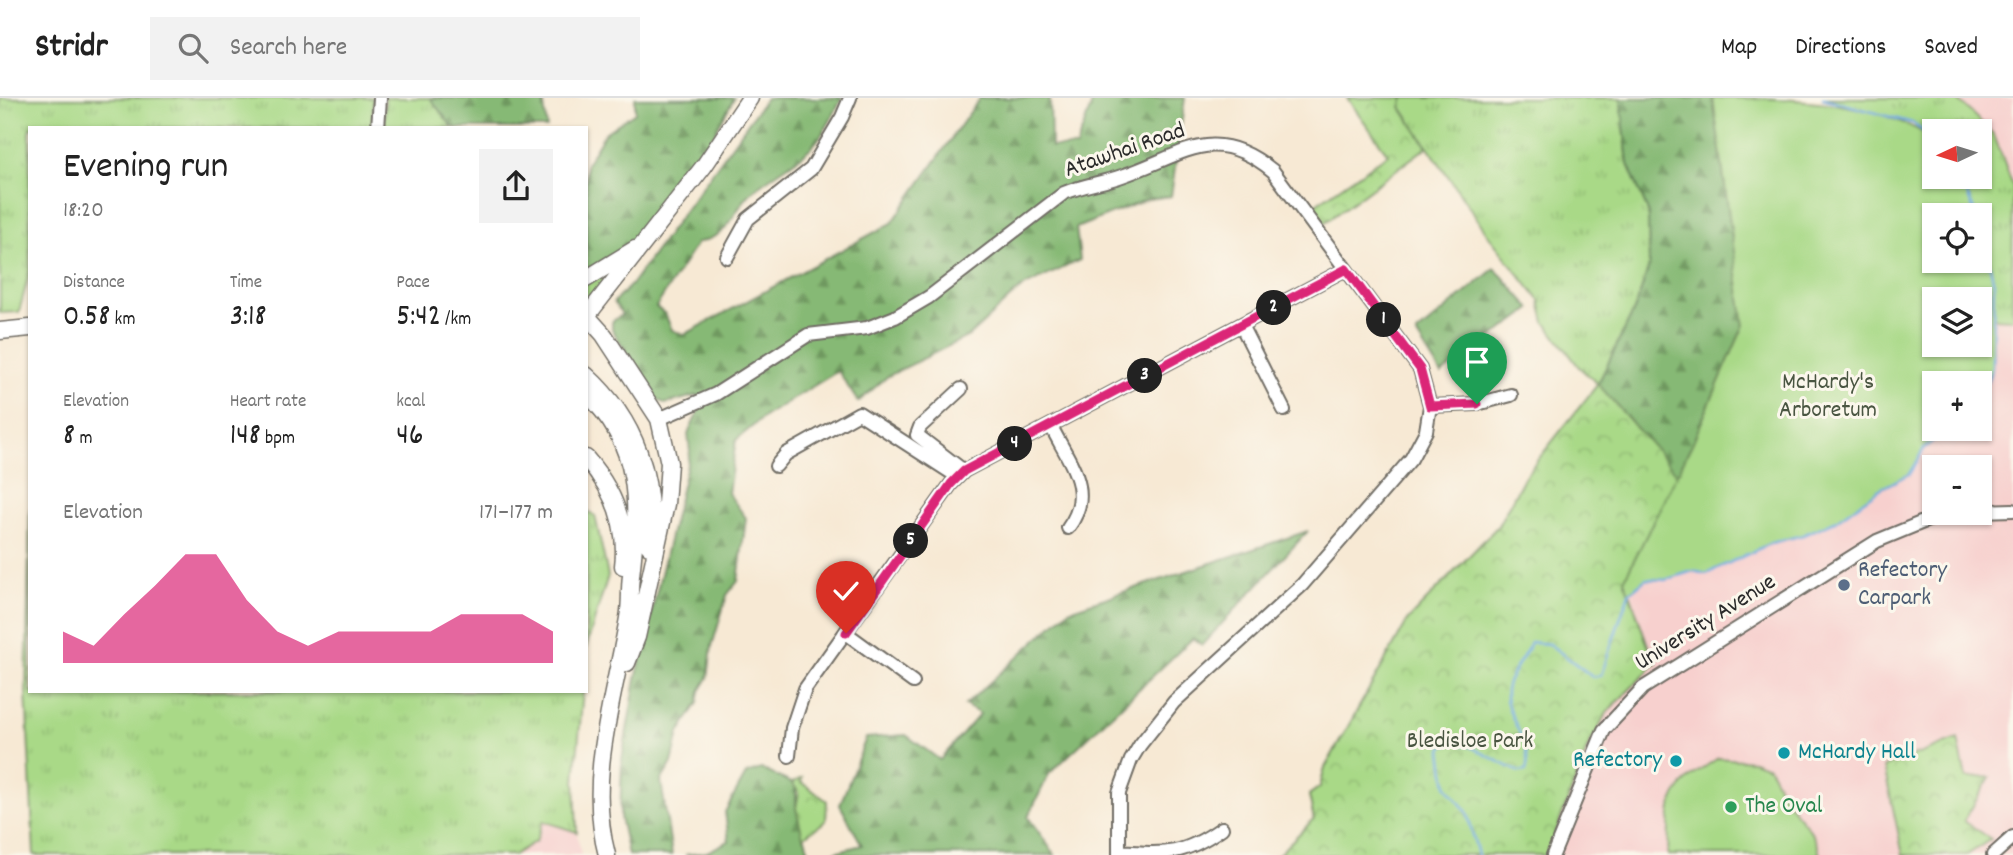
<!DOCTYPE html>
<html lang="en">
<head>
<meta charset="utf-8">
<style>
  :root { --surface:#fff; --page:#f2f2f2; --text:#222; --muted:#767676; --line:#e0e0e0; --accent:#db2777 }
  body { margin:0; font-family:Dekko,sans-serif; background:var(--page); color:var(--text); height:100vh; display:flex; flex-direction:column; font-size:26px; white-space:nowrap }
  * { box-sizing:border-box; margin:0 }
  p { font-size:23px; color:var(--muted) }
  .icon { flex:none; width:38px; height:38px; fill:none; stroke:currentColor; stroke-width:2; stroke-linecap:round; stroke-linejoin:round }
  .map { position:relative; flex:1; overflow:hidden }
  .side { position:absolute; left:28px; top:28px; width:560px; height:567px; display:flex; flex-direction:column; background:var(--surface); border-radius:0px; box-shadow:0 2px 5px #0004 }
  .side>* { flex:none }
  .needle { width:46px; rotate:266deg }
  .controls { position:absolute; left:1922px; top:21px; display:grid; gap:14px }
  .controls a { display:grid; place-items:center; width:70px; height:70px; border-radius:0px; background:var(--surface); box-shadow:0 2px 5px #0004; font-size:35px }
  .pin { position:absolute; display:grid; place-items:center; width:60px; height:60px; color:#fff; margin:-72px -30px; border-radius:50% 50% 50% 0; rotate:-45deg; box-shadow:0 0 7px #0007 }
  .pin .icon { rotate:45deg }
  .km { position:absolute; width:35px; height:35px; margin:-18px; border-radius:50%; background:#222; color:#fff; font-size:19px; line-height:35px; text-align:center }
  .round { display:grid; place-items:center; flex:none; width:74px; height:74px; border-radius:0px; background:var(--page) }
  .summary { display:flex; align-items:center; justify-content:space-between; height:119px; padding:0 35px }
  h1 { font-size:38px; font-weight:600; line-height:52px }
  .stats { display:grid; grid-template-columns:repeat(3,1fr); gap:10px; height:119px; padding:7px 35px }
  .stats div { display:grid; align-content:center }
  .stats b { font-size:30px; font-weight:600 }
  .stats small { font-size:19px; font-weight:400 }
  .stats p { font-size:19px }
  .chart { height:196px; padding:14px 35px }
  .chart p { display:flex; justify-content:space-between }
  .chart svg { width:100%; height:126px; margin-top:7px; fill:var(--accent); opacity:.7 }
  header { display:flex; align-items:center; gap:42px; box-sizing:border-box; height:98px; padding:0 35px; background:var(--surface); border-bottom:2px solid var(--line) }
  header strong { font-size:33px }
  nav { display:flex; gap:38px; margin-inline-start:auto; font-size:24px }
  .search { width:490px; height:63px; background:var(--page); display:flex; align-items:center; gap:18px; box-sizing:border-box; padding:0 24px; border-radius:0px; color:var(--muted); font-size:26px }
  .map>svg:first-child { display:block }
  .built { fill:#f7d0ce; fill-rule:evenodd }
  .grass { fill:url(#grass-tufts); stroke:#6a8259; stroke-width:2 }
  .forest { fill:url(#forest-firs); stroke:#587250; stroke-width:2 }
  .park { fill:url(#park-crowns); stroke:#6a8259; stroke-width:2 }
  .garden { fill:#a9d987; stroke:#6a8259; stroke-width:2; fill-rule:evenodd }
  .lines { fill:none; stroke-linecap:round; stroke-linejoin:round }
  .stream { stroke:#74ade4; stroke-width:2.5 }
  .street-casing { stroke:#726e66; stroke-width:16 }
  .secondary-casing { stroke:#726e66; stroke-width:19 }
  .street { stroke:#fff; stroke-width:12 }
  .secondary { stroke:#fff; stroke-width:16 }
  .route-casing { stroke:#fff; stroke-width:14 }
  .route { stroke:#db2777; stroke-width:9 }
  .service-dot { fill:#5c6f8a; stroke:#fbf7ec; stroke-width:2.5 }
  .culture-dot { fill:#0f9aa8; stroke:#fbf7ec; stroke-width:2.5 }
  .leisure-dot { fill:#2e9e5b; stroke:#fbf7ec; stroke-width:2.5 }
  .labels { text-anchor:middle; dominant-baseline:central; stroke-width:6; stroke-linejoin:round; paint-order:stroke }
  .street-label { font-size:24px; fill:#2b2b2b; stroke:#fbf7ec }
  .park-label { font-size:24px; fill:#4a5642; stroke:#fbf7ec }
  .service-label { font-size:24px; fill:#4e5e75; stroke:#fbf7ec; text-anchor:start }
  .culture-label { font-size:24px; fill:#0d838f; stroke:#fbf7ec; text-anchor:start }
  .leisure-label { font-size:24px; fill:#27864d; stroke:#fbf7ec; text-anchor:start }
</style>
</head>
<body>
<header>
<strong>Stridr</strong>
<div class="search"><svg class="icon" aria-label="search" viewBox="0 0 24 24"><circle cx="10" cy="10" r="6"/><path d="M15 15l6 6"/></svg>Search here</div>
<nav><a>Map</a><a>Directions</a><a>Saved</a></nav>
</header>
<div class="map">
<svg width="2013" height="757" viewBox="0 0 2013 757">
  <defs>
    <pattern id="grass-tufts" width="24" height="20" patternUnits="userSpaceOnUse" patternTransform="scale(1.75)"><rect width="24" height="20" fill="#a9d987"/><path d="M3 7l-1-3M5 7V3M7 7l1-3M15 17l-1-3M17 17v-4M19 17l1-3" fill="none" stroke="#92ba75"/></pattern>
    <pattern id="forest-firs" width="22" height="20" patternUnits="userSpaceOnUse" patternTransform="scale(1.75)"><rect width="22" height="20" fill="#86b974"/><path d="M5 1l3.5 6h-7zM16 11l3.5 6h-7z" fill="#6e975f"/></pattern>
    <pattern id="park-crowns" width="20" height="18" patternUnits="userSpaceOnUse" patternTransform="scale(1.75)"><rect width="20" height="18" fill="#a9d987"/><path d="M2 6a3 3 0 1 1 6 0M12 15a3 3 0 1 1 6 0" fill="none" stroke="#92ba75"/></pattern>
  </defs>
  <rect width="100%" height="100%" fill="#fbf7ec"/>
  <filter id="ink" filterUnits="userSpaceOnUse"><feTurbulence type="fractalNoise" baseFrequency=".0143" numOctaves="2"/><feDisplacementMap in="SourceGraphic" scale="14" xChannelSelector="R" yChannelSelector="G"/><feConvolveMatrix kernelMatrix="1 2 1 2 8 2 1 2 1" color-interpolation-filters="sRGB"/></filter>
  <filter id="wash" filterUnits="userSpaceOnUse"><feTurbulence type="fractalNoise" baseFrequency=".00686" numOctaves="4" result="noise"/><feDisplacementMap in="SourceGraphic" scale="28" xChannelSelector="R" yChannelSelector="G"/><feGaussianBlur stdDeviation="1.57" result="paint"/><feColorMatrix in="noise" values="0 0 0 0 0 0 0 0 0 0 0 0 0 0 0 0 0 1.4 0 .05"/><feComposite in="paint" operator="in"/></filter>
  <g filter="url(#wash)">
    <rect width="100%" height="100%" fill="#f7e9d4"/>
    <path class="built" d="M1936,0h77v757h-466l40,-106 21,-38 49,-49 -9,-16 -17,-55 15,-12 19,1 28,-9 13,3 65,-31 32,-8 32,-14 40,-29 34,-18 15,-25 22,-20h33v-29l13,-31 2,-86 -15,-68h-3l-16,-38h19v-46zM1934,369h45v46h-45z
      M543,723l34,11 4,23h-68l23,-14z"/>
    <path class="grass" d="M0,0h373l-1,30h-342v142l-11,42 -19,1z
      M385,0h45l23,30h-68z
      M1404,0h217l7,66 20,47 1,55 -13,40 -38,78 -19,-17 -34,-45 -5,-21 -49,-62 -90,-132z
      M1823,0h133l38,37 19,52 -1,132 -19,-1 1,-35 -15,-68h-3l-16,-38h19v-46h-45v8l-22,-16z
      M617,168l-30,37h-1v-21z
      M30,410v183h553l-8,90 2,51 -34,-11 -7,20 -23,14h-479l-8,-164z
      M586,413l9,5 13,60 -22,72z"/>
    <path class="forest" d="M430,0h113l4,30h-94z
      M635,0h99l-24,44 -66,88 -11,12 -47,29v-107l19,-31 30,-21z
      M766,0h76c-9,18 -20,41 -36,54 -16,14 -36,24 -52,38 -27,25 -18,43 -57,53l-41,64 9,7 7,16 12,5 208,-112 88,-125h70l1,49h25l18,-49h91l-14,98 -23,3 -72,29 4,32 -59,28 -52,48 -81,40 -30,26 -20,-31 -73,45 -29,24 -8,53 18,25 -8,63 -11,14 -15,51 -4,32 -8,13 -2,12 -19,30 -7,30 -11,18 11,74h-44l-8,-38 2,-58 14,-80 54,-227 -2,-18 15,-32 -5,-7 -33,9 -11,-7 -42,-68v-7l10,-8 -8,-12 17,-17z
      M1621,0h92l31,227 -52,119 -67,135 23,67 9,16 -49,49 -21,38 -40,106h-269l36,-36 -5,-24 11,-8 5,-19 83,-148 90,-94 27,-50 73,-92 38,-78 13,-40 -1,-55 -20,-47z
      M1495,170l36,41 -90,65 -25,-40z
      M1308,433l-106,114 -9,-7 -144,136 -21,43 27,38h-232l39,-10 -22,-40 26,-67 40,-3 34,25 40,-46 -15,-9 104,-95z
      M761,671l31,14 4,4v21l14,47h-125l22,-3 22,-11 -4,-29 21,-38z"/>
    <path class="park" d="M1347,0h57l-3,10 26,39 -103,76 -11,-17 75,-52z
      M1598,286l79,90 -52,106 23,66 9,16 -49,49 -21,38 -40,106h-269l36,-36 -5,-24 11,-8 5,-19 83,-148 90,-94 27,-50z
      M1958,641l8,39 24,-1 -26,44 27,18 -24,16h-64l-19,-88z
      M802,680l-1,4 26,19 -1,20 -23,16 -7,-29 3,-16 -7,-9z"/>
    <path class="garden" d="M1713,0c75,0 157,0 221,41v38h26l16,38h-42v46h45v-38l15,60 -2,86 -13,31v-17h-45v46h12l-22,20 -15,25 -31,16 -43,31 -32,14 -32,8 -65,31 -13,-3 -28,9 -19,-1 -17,14 -5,-13 68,-136 52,-119zM1934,201h45v46h-45z
      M1718,660l35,3 16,6c6,10 9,21 16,31 16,25 26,24 35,57h-152c2,-60 -1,-63 50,-97z"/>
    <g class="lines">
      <path class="stream" d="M1823,0l89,25 22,16
        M1960,79l16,38
        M1979,125l15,60 -2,86 -13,31
        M1478,757l-11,-43 -20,-25 -5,-37 2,-5 13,-2 14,4 48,25 7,-1c9,-30 -27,-59 -19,-85 4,-15 18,-29 24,-44l18,2 44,33 8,-2 28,-82 17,-14 19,1 28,-9 13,3 65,-31 32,-8 32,-14 43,-31 31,-16 15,-25 22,-20"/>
    </g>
  </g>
  <g filter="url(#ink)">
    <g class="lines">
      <defs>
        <path id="street" d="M378,30l2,-30
          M727,159l21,-38 63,-50 31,-52 8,-19
          M1241,227l43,85
          M961,291l-41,38 -3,8 47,36
          M1430,308l47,-2 34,-9
          M659,321l57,-25 92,-59 59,-7 28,-11 34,-20 135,-104c19,-8 38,-10 58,-17 62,-21 91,-54 151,-5l147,198 10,37 -4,25 -15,28 -109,126 -128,117 -34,43 -9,15 -12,33v62
          M1051,328c17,35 45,65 17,102
          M776,368l10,-12 73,-41 99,64
          M1979,413l34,-1
          M846,535l67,49
          M789,658l3,-28 13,-39 146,-205 13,-13 382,-202
          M1119,753c48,4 65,4 103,-23
          M1553,757l51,-125 39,-42 234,-147 51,-21 37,-7
          M1993,757l20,-18"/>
        <path id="secondary" d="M586,181l49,-30
          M586,217l18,20 55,84 10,44 -3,41 -29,133 -10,26
          M586,219l118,-151 46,-68
          M0,233l30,-3
          M586,277c50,45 70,104 63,171
          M586,295c56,52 53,113 45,183 -2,14 0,28 -3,42 -13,77 -42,159 -21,237
          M586,360c27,31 42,67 37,108"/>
      </defs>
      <use href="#street" class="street-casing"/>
      <use href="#secondary" class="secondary-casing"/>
      <use href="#street" class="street"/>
      <use href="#secondary" class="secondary"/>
    </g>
  </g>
  <g class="lines" filter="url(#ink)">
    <defs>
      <path id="route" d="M846,535l105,-149 13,-13 382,-202 74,100 10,37 47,-2"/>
    </defs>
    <use href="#route" class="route-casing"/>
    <use href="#route" class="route"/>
  </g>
  <circle class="service-dot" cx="1844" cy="487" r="7"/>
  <g class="culture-dot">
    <circle cx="1784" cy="655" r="7"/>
    <circle cx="1676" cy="663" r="7"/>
  </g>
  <circle class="leisure-dot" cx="1731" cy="709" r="7"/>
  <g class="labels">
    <g class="street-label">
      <text transform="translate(1125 53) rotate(-19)">Atawhai Road</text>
      <text transform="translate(1706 525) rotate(-32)">University Avenue</text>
    </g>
    <g class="park-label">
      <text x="1828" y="285">McHardy's<tspan x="1828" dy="28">Arboretum</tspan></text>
      <text x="1470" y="644">Bledisloe Park</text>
    </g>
    <g class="service-label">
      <text x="1858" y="473">Refectory<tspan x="1858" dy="28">Carpark</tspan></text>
    </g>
    <g class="culture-label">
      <text x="1798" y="655">McHardy Hall</text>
      <text x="1662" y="663" text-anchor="end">Refectory</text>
    </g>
    <g class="leisure-label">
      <text x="1745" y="709">The Oval</text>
    </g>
  </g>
</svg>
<div class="controls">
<a><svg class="needle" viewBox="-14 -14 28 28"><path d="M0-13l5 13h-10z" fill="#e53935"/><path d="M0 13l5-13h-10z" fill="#767676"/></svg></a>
<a><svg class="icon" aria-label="locate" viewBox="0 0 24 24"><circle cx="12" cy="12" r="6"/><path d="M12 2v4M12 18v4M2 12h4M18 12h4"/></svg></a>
<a><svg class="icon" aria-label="layers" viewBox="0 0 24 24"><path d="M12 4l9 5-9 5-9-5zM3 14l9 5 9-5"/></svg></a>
<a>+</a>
<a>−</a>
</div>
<div class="pin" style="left:1477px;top:306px;background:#1e9e55"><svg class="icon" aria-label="arrive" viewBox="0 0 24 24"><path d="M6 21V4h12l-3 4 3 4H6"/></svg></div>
<div class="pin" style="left:846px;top:535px;background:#d93025"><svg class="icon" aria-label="check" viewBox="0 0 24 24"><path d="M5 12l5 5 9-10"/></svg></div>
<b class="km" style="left:1384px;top:222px">1</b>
<b class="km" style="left:1274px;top:210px">2</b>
<b class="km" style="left:1145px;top:278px">3</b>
<b class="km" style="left:1015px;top:346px">4</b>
<b class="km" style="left:911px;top:443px">5</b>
<section class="side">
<div class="summary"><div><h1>Evening run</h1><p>18:20</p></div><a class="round"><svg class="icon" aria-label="share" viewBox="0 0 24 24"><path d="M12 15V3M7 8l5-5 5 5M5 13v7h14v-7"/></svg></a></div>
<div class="stats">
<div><p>Distance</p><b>0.58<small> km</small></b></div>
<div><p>Time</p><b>3:18</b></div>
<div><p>Pace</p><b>5:42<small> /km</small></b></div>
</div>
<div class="stats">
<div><p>Elevation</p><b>8<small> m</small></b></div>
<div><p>Heart rate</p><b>148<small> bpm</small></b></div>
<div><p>kcal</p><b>46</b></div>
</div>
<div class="chart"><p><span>Elevation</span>171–177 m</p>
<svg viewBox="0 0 160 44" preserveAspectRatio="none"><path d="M0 44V33L10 38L20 27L30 17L40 6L50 6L60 22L70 33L80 38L90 33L100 33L110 33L120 33L130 27L140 27L150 27L160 33V44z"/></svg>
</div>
</section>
</div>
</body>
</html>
